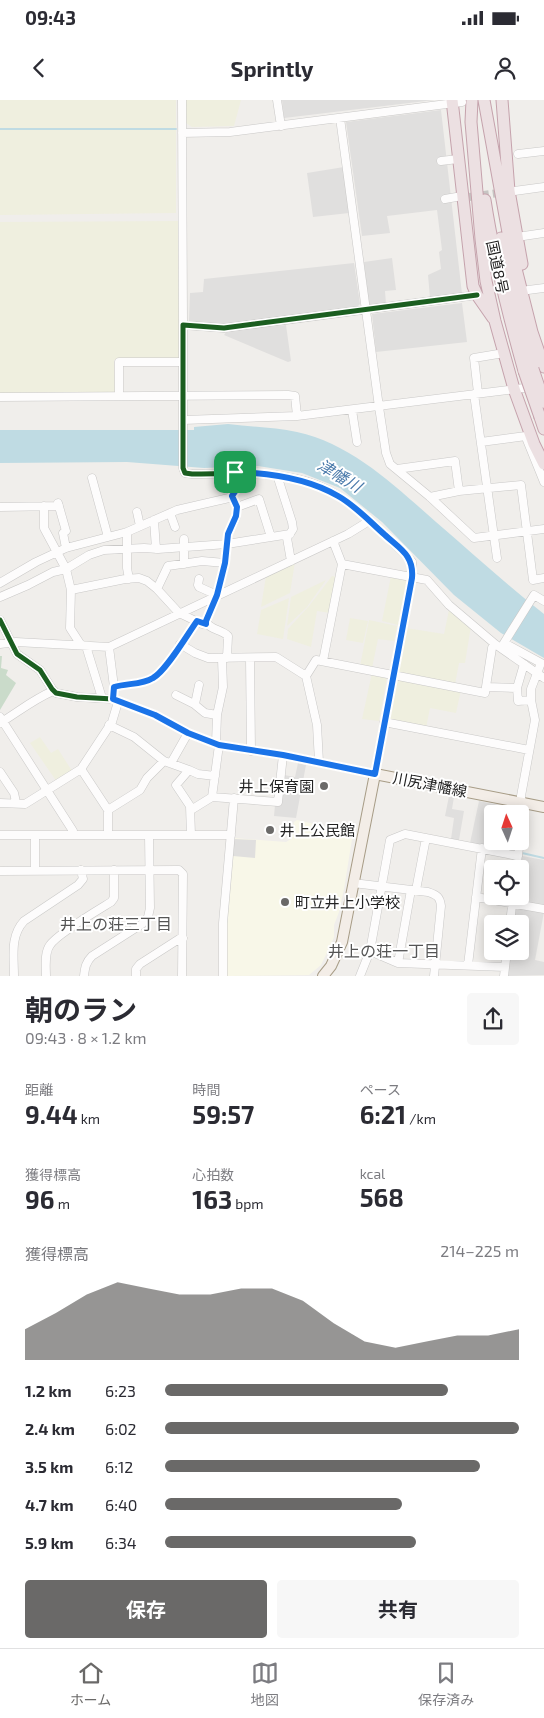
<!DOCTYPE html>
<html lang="ja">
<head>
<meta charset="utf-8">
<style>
  :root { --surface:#fff; --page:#f7f7f7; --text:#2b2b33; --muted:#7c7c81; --line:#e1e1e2; --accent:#6a6968 }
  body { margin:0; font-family:"Exo 2","Noto Sans JP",sans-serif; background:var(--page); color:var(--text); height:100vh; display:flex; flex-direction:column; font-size:19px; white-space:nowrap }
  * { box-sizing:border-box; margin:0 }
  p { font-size:16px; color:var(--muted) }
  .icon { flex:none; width:28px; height:28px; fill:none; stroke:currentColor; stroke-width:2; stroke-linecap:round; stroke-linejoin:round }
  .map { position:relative; height:876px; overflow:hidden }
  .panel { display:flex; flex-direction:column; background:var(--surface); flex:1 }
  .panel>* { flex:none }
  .needle { width:32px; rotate:357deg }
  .controls { position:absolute; left:484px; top:705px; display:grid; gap:10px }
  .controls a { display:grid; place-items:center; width:45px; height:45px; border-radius:5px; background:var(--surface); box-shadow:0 2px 12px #0003; font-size:25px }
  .pin { position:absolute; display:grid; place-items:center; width:42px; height:42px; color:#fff; margin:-21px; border-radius:10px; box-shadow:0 2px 8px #0006 }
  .round { display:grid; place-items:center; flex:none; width:52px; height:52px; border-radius:5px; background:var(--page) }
  .overview { display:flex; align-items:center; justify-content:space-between; height:85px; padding:0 25px }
  h1 { font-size:28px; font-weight:700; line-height:38px }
  .figures { display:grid; grid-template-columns:repeat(3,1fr); gap:8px; height:85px; padding:5px 25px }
  .figures div { display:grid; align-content:center }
  .figures b { font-size:25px; font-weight:700 }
  .figures small { font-size:14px; font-weight:400 }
  .figures p { font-size:14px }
  .chart { height:140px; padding:10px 25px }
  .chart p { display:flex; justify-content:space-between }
  .chart svg { width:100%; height:90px; margin-top:5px; fill:var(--accent); opacity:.7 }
  .primary-button { display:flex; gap:10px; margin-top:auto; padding:10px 25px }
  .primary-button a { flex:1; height:58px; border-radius:5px; background:var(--accent); color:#fff; font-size:20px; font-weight:700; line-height:58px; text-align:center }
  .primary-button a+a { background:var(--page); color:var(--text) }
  ul { padding:0 25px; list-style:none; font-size:16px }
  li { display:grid; grid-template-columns:80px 60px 1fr; align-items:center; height:38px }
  li i { height:12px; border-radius:6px; background:var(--accent) }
  .status { display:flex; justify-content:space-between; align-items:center; height:35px; padding:0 25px; background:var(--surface); direction:ltr }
  .status svg { height:14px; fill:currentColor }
  header { display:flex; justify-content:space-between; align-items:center; height:65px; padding:0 25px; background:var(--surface); font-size:22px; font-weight:700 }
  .tabs { display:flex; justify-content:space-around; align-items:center; height:70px; border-top:1px solid var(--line); background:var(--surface); font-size:14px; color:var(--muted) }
  .tabs a { display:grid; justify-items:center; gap:2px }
  .tabs .current { color:var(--accent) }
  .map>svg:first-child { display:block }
  .education { fill:#f8f7e8 }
  .farmland { fill:#efefdf }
  .cemetery { fill:#cadbca }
  .parking { fill:#e0dfde }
  .water { fill:#bfdbe3 }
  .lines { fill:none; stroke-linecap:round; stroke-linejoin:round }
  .stream { stroke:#bfdbe3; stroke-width:2 }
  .minor-tunnel { stroke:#c7c5c3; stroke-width:8; stroke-dasharray:8 4; stroke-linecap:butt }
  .minor-casing { stroke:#c9c8c7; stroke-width:9 }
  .major-casing { stroke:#a79c86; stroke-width:12 }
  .highway-casing { stroke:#c5a2ac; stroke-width:13 }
  .minor { stroke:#fdfcfc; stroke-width:8 }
  .major { stroke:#f3ede7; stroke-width:10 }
  .highway { stroke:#ece0e2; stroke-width:11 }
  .highway-bridge-casing { stroke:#c5a2ac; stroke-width:13; stroke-linecap:butt }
  .highway-bridge { stroke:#ece0e2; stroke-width:11 }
  .cycleway-casing { stroke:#fff; stroke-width:8 }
  .cycleway { stroke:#1b5e20; stroke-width:5 }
  .route-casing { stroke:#fff; stroke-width:10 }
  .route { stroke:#1a73e8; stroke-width:6 }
  .poi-dot { fill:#6a6968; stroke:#fff; stroke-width:2 }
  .labels { text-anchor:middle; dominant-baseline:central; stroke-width:4; stroke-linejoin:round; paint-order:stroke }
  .street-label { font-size:15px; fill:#222; stroke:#fff }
  .poi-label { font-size:15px; fill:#222; stroke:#fff; text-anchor:start }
  .water-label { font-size:16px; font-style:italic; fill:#4a7aab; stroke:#fff }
  .neighbourhood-label { font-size:16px; fill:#555; stroke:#fff }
</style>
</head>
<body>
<div class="status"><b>09:43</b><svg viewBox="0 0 49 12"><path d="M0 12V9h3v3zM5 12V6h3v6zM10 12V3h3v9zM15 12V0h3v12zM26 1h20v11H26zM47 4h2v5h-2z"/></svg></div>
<header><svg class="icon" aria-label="back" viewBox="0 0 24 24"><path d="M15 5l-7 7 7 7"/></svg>Sprintly<svg class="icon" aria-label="person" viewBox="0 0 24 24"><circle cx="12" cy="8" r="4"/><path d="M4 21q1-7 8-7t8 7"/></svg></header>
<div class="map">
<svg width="544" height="876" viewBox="0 0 544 876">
  <rect width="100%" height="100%" fill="#f0eeeb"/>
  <path class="education" d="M297,720l56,13 -9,56 -5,23 -5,13v12l-2,5 -11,23 -12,10 -82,1v-53l7,-85 52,4 5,-3 3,-17z"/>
  <path class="farmland" d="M0,0h176v113l-176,2z
    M186,0h55l-7,26 -42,1 -6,-4z
    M179,121v139h-65l1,33h-115v-171z
    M295,462l-5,31 -29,14 5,-31z
    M332,476l5,1 -7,36 -13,-2 -6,36 -24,-8 1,-10 21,-23z
    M391,476l16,3 -9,46 -16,-4z
    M326,480l-19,27 -20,19 4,-29z
    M289,498l-6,41 -26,-5 4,-24z
    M449,510l22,16 -6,37h-6l-4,21 -58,-11 9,-45 38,6z
    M350,518l18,3 -5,22 -17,-3z
    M369,520l28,6 -3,15 -16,-2 -6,29 -12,-2z
    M372,573l15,3 -8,45 -17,-2z
    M397,578l64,12 -5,23 -26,-5 -4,20 -37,-7 -1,-3z
    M40,637l11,16 7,-4 14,22 -15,11 -27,-39z"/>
  <path class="cemetery" d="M0,556h2l-1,12 7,2 -2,5 10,8 -16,27z"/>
  <path class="parking" d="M282,0h152l-150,18z
    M441,10l21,184 -32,4 -2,-23 13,-6 -2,-17 3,-2 -5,-40 -50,6 3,17 -28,3 -16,-114z
    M344,67l5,46 -36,4 -6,-44z
    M392,158l4,32 -11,1 1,13 -17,1 -5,-43z
    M354,163l6,41 -2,2 -133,18 -36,-3 1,-28 13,-1 1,-13z
    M462,203l5,39 -91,10 -4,-38z
    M286,225l5,36 -3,1 -64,-27 3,-4z
    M298,663l8,2 -10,53 -22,-2 1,-11h5l4,-30 11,2z
    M449,696l5,1 -2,12 12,2 -5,29 -8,-1 3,-21 -9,-2z
    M479,701l19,4 -2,8 -4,1 -2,16 2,1v10h17l-1,9 -38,-7z
    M234,739l22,1 -1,18 -22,-2z
    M522,756l22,4v46l-26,-6 -2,-3 4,-1v-17l4,-15 -3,-1z
    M517,806l27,6 -9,48 9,2v13l-37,1 3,-25h10v-27h-7l2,-15z"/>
  <path class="water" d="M228,324c23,3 47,3 69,8 55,12 98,54 139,90 36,31 71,63 108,92v44l-43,-25 -47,-38 -72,-73 -42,-34 -38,-15 -44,-7 -54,2 -77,-6 -127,1v-33h194v-3z"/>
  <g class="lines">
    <path class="stream" d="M0,29h176
      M522,753l22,5"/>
    <path class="minor-tunnel" d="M469,97l36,-5"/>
    <defs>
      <path id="minor" d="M182,0l1,225
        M277,0l4,26
        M340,18l39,289 7,46 4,11 40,33 44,41 70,-9
        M182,33l48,-1 232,-30
        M518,54l26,-3
        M441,61l17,-2
        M507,92l37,-5
        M445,99l17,-3
        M517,137l27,-4
        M528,190l16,-2
        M478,293l-4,-35 30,-5
        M474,294l23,164
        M119,296v-34h64
        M0,297l288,-2 7,1 2,20
        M352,310l5,32
        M183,320l114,-4 235,-29
        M527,340l17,42
        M481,342l45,-6
        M397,369l58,-8 4,30
        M277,375l15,47 1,7 -6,9 4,23
        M92,378l16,59
        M430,397l29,-6 62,-6 12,95 11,-2
        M58,403l8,28 -3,2 3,15
        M44,406v22l22,41 5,21 -1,38 11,17
        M0,407l59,-1
        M237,407l22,-8 12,38
        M137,412l3,14
        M170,413l5,14
        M154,420l2,29
        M127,432v36l2,11
        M184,439v25
        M333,441l9,23 85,16 22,25 46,39 49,34
        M199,479l-1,6 1,2 18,8
        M0,483l36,-21 30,-14 61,-16 50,-22 52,-12c9,-6 7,-16 6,-26
        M157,489l11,-23 34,-5 23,2
        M71,490l54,-11 14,-1 8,3 10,8 22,24 23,11h4
        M0,497l28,-12 25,-13 13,-3 23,-14 15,-5 40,-2 14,1 69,-5 63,-10
        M0,520l17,34 23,16 12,19 4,4 21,4 36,2 42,16 33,18 31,12 64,10 92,19 37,-196v-16l-6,-7c-21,-20 -42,-42 -66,-58 -44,-29 -98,-23 -148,-23l-7,-1 -2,-5v-143l41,3 253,-33
        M0,544l16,-2 93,5 239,-113 21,-13
        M180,544l15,9 13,5 68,-1 30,19 11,49 2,37
        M86,546l16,52
        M109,547l5,40
        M227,558l1,-22c-7,-7 -19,-6 -22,-15l11,-26 8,-32 3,-29 8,-17 1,-10 -5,-11
        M250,558l1,93
        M323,561l19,-97
        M306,576l10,-16 169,33 7,-45 3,-4
        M486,587l31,1 1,13 13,-1
        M517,588l7,-24
        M176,595l18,9 11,9 12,2
        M113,599l1,-12c13,-4 28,-2 39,-9 14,-8 34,-43 44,-57
        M195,604l4,-19
        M0,617l73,114v4
        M384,622l145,28
        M0,623c18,-11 34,-24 53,-32
        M109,625l25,12 30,24 25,9 -13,15 14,21 1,29
        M216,643l1,-28 6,-28 -1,-28
        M171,663l17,-30
        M81,669l27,41v25
        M189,670l9,4 17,2
        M0,672l14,21 2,9
        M212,697l7,-52
        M0,703l25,1 56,-35 31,-47 6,-20
        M108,710l32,-20 7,-12 17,-17
        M191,710l21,-13 66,5 5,-47
        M0,735h231
        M520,738l3,-26 -2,-16 14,-76 -4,-20v-11l10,-26 -37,-20 30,-48 10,6
        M516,769l4,-28
        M0,771l179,-1 4,4 -1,102
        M35,771v-36
        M353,783l75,9c9,3 12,5 13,14l-7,70
        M416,790l10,-52
        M476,797l68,12
        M510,824l3,-28
        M370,851l28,12 107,4
        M398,863l13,-73
        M468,865l14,-117
        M14,876c0,-20 -4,-40 10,-55l54,-36 5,-6 -2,-9
        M46,876c0,-10 -2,-23 4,-31 7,-11 48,-35 61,-43l3,-4v-28
        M84,876c1,-9 2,-14 8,-20l50,-32 6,-7 2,-9 -1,-73
        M136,876v-7l4,-5 39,-25 4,-1
        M223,876v-53l11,-125
        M360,876l10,-25 20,-111 15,-6 113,22
        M504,876l3,-25"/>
      <path id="major" d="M323,876l8,-10 11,-24 33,-168 169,33"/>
      <path id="highway" d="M452,0l21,186 4,9 16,23
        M472,0l-1,22 10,117 5,42 9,40 19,68 20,55 10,20
        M484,0l27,149 21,83 12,35
        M502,0l7,91 13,73
        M485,100c9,58 23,114 39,171
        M501,138l11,54 21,77
        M540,317l4,12"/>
    </defs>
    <use href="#minor" class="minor-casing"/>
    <use href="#major" class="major-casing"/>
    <use href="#highway" class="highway-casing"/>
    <use href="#minor" class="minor"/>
    <use href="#major" class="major"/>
    <use href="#highway" class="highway"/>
    <defs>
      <path id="highway-bridge" d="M533,269l11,33
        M524,271l16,46"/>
    </defs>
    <use href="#highway-bridge" class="highway-bridge-casing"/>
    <use href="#highway-bridge" class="highway-bridge"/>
    <defs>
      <path id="cycleway" d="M0,520l17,34 23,16 12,19 4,4 21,4 36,2 42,16 33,18 31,12 64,10 92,19 37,-196v-16l-6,-7c-21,-20 -42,-42 -66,-58 -44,-29 -98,-23 -148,-23l-7,-1 -2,-5v-143l41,3 253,-33"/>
    </defs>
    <use href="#cycleway" class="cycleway-casing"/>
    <use href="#cycleway" class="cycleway"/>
  </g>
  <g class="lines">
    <defs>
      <path id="route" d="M235,372c36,1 72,6 103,24 18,10 32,26 47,39 15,14 29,20 27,43l-37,196 -92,-19 -64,-10 -31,-12 -33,-18 -42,-16 1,-12c13,-4 28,-2 39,-9 13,-7 34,-43 44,-57l9,3v-3l11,-26 8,-32 3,-29 8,-18 1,-9 -5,-11 4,-6z"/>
    </defs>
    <use href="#route" class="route-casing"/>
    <use href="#route" class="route"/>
  </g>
  <g class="poi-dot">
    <circle cx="324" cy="686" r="5"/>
    <circle cx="270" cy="730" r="5"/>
    <circle cx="285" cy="802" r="5"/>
  </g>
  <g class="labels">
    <g class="street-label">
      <text transform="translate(498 167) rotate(78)">国道8号</text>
      <text transform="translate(430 684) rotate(11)">川尻津幡線</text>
    </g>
    <g class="poi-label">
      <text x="314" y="686" text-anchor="end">井上保育園</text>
      <text x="280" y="730">井上公民館</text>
      <text x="295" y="802">町立井上小学校</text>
    </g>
    <g class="water-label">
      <text transform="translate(340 375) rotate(31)">津幡川</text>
    </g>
    <g class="neighbourhood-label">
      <text x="116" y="823">井上の荘三丁目</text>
      <text x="384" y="850">井上の荘一丁目</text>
    </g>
  </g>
</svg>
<div class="controls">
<a><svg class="needle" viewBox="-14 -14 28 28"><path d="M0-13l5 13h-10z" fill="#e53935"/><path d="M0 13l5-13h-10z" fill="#7c7c81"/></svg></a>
<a><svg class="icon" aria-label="locate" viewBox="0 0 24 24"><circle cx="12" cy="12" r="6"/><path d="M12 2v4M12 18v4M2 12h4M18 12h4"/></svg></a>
<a><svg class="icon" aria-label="layers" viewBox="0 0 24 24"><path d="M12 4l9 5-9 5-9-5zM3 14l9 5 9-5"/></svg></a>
</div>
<div class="pin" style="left:235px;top:372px;background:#1e9e55"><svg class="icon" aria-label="arrive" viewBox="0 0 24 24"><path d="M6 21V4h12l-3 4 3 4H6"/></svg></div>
</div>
<section class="panel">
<div class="overview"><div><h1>朝のラン</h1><p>09:43 · 8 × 1.2 km</p></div><a class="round"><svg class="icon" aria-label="share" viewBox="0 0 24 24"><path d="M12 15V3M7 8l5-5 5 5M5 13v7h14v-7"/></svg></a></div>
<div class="figures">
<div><p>距離</p><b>9.44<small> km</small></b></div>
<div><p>時間</p><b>59:57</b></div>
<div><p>ペース</p><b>6:21<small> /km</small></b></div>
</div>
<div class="figures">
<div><p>獲得標高</p><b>96<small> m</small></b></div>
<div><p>心拍数</p><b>163<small> bpm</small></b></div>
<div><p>kcal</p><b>568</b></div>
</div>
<div class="chart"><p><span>獲得標高</span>214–225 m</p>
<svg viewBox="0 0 160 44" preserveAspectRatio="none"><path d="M0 44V29L10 21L20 12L30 6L40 9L50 12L60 12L70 9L80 9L90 15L100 26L110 35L120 38L130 35L140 32L150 32L160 29V44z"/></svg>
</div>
<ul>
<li><b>1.2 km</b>6:23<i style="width:80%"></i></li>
<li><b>2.4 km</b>6:02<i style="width:100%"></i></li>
<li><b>3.5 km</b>6:12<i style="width:89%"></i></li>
<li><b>4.7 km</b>6:40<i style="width:67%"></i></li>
<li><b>5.9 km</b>6:34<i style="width:71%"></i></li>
</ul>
<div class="primary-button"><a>保存</a><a>共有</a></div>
</section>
<nav class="tabs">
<a class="current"><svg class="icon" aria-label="home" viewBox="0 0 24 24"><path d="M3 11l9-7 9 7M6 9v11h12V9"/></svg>ホーム</a>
<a><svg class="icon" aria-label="map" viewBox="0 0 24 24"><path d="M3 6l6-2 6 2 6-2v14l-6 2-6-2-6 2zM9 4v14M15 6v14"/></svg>地図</a>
<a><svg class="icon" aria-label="saved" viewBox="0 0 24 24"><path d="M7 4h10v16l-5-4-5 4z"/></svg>保存済み</a>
</nav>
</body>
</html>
